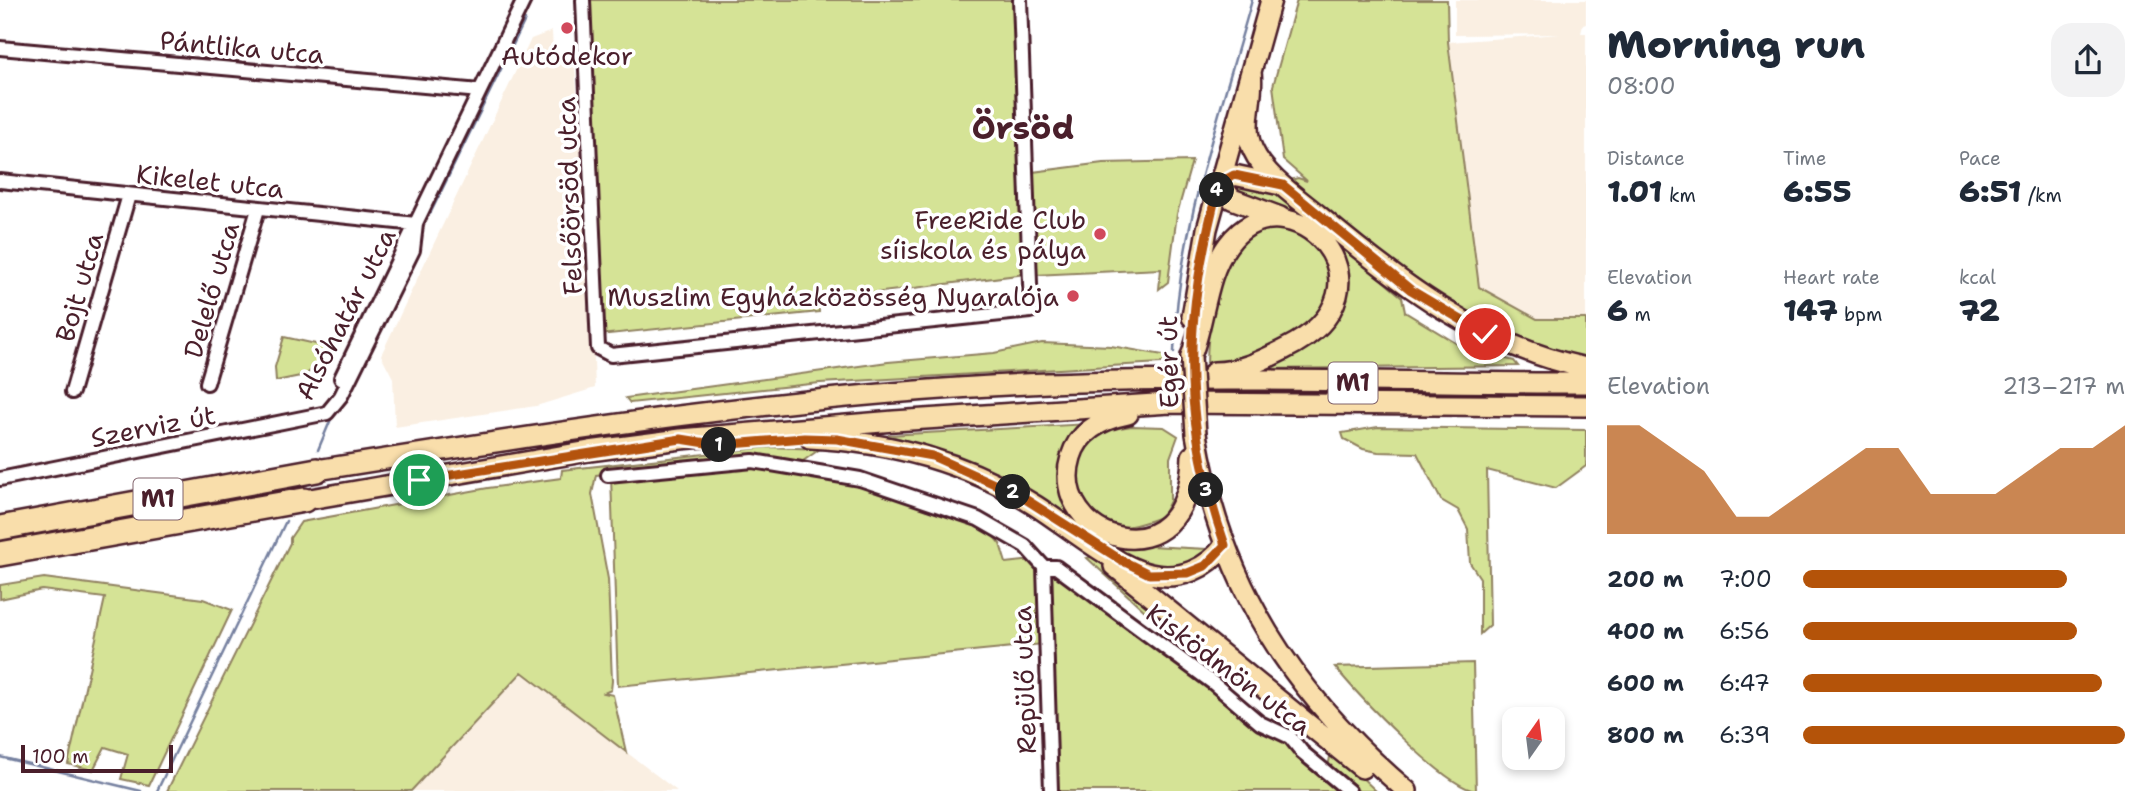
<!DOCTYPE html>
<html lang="en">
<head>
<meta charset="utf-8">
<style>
  :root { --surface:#fff; --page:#f2f2f3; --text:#1f2937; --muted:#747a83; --accent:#b45309 }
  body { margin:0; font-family:"Shantell Sans",sans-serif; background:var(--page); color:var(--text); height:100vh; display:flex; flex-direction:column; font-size:26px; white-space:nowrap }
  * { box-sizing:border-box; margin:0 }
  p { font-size:23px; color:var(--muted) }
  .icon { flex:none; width:38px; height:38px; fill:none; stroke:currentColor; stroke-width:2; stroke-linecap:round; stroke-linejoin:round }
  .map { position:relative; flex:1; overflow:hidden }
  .details { display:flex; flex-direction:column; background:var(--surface); width:560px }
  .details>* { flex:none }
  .needle { width:46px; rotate:14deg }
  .tools { position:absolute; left:1502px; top:707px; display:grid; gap:14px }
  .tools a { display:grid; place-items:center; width:63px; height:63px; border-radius:14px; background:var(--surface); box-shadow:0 4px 10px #0003; font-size:35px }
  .scale { position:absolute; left:21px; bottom:18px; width:152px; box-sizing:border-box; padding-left:7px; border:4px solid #4a1f2b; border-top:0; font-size:19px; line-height:24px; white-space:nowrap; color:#4a1f2b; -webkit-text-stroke:5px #fff; paint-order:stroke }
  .pin { position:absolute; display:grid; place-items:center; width:60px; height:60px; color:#fff; margin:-30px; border:4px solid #fff; border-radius:50%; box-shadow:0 2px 7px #0007 }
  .km { position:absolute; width:35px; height:35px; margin:-18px; border-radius:50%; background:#222; color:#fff; font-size:19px; line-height:35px; text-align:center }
  .round { display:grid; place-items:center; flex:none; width:74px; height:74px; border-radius:21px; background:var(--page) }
  .head { display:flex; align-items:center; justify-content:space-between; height:119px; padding:0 21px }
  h1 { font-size:38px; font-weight:800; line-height:52px }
  .stats { display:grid; grid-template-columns:repeat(3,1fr); gap:10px; height:119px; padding:7px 21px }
  .stats div { display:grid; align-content:center }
  .stats b { font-size:30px; font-weight:800 }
  .stats small { font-size:19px; font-weight:400 }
  .stats p { font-size:19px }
  .chart { height:196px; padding:14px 21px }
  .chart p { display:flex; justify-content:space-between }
  .chart svg { width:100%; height:126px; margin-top:7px; fill:var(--accent); opacity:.7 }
  ul { padding:0 21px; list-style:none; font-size:23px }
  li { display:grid; grid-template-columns:112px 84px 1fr; align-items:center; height:52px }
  li i { height:18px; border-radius:9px; background:var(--accent) }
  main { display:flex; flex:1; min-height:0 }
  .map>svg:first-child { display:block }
  .built { fill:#faefe2 }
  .green { fill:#d5e396; stroke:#908160; stroke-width:2 }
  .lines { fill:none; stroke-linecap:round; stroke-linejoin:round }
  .stream { stroke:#7681a0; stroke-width:2.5 }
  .street-casing { stroke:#4a1f2b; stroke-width:18 }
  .primary-casing { stroke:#4a1f2b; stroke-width:24 }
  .highway-casing { stroke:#4a1f2b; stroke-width:28 }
  .street { stroke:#fff; stroke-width:12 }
  .primary { stroke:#f9deab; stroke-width:19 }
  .highway { stroke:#f9deab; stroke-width:23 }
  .primary-bridge-casing { stroke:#4a1f2b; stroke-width:24; stroke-linecap:butt }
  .primary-bridge { stroke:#f9deab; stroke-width:19 }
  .route-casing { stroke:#fff; stroke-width:14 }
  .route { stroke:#b45309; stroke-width:9 }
  .poi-dot { fill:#d1495b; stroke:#fff; stroke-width:2.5 }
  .labels { text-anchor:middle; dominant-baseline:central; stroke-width:7; stroke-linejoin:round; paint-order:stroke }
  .shield { fill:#fff; stroke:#80626b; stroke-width:2 }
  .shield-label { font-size:24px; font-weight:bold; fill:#4a1f2b }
  .street-label { font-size:26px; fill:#4a1f2b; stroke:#fff }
  .poi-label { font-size:26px; fill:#4a1f2b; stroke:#fff; text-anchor:end }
  .district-label { font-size:33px; font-weight:bold; fill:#4a1f2b; stroke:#fff }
</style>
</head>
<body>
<main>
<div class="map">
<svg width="1586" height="791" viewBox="0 0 1586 791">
  <rect width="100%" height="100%" fill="#fff"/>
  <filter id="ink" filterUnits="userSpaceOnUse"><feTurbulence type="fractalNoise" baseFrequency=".0143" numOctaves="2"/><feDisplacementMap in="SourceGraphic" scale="14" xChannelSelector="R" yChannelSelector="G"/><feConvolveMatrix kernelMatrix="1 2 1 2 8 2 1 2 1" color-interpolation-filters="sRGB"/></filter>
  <g filter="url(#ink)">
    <path class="built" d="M1455,0h131v24l-3,1 -2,8h5v286h-49l-58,-32 -31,-245 113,-8 -106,1z
      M552,31l1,22 21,-1 6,84 7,26 8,226 -59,18 -141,21 -2,-49 -12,-23 150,-316z
      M522,672l155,119h-266z"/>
    <path class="green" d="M587,0h429l9,274 -207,26 1,12 -219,23z
      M1297,0h150l1,42 31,245 58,32h49v43c-115,-33 -206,-108 -296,-182l8,-2 9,3 -24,-21 -10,-74z
      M1192,161l-15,53 -9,68 -9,7 2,-20 -127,6 -1,-103 70,-9z
      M1237,185l38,5 127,107 3,15 59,36 50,13 4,5 -259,3c42,-24 95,-43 86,-102 -2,-10 -9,-27 -18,-33 -26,-17 -60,-28 -88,-41l-4,-4z
      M1273,224l34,9 26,41 -9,39 -44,33 -54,19 -19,2c0,-32 7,-102 32,-125 8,-8 24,-13 34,-18z
      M284,337l41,9 -2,15 -18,14 -29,6 -1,-14z
      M1042,343l69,3 58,10 -2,5 -6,2 -341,20 -190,20 -4,-5 262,-36 106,-9z
      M1088,424l-20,28 2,58 61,35 76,4 -1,8c-17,6 -34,14 -52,10 -44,-10 -81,-47 -118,-71 -46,-29 -96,-46 -148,-61z
      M1132,426l32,1 14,9 -8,22v43l-8,16c-11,3 -25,9 -37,10 -30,2 -57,-44 -46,-70 4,-9 15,-18 21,-26z
      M1378,427l208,3v36l-30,22 -69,-18 3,155 -10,9v-56l-10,-15 -2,-34 -10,-19 -17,-10 -24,-47 -39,-1 -15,-3 -19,-10 -2,-6z
      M768,447l52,2 -17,12 -48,-5 -159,19 -4,19 16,85 4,102 -1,9 -7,3 9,2 13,57 -104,-80 -111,119h-244l123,-248v-5l11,-16 187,-34 73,-10 1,-8z
      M756,462l74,11 153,51 17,20 6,19 27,-3 17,5 223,163 76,63h-298l-8,-147 -425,42 -7,-210z
      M1095,556l106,88 -2,4 -17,-3 -95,-87z
      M44,578l159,21 29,11 -83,175 -28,-6 7,-25 -23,-7 -12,23 -25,-6 37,-166 -63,-8 -42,9v-14z
      M1473,663l3,128c-32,-4 -119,-97 -141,-124z
      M1335,752l41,39h-17l-31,-24 2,-10z"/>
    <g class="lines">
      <path class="stream" d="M430,214l95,-194
        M1174,352c3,-119 46,-237 78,-352
        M318,450l13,-31
        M0,757l141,34
        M157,791l129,-270"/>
      <defs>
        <path id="street" d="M583,0l15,348 13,7 420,-44 -11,-311
          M0,48l480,43
          M0,181l416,43
          M341,378l183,-378
          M207,383l51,-174
          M72,392l57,-197
          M608,475l145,-14 107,18 118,40 47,27 19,21
          M0,479l327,-66 14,-17 72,-146 3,-26
          M1044,567h12l157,116 47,40 30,14 12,15 47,39
          M1044,567l7,224"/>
        <path id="primary" d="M1251,72c4,26 -10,53 2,78 12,26 42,46 64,64 81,68 163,132 269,154
          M1219,183l13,16 48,18
          M1219,183l15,-8 47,10
          M1192,317l15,-88 64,-229
          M1191,356c14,-35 14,-80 37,-111 58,-80 182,43 57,104 -22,11 -45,23 -71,23
          M1128,414c-25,5 -49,16 -57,43 -25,82 118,132 121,-1
          M1196,434c25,151 96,259 211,357
          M810,438c82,4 156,24 226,68 33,21 77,59 114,68 30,7 57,-5 75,-29
          M317,470c242,-39 485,-77 731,-87 179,-7 359,0 538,0
          M304,500l285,-49 92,-12 213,-18 276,-18 416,3
          M1114,566l248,202"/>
        <path id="highway" d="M0,528l317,-58
          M0,554l304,-54"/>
      </defs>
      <use href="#street" class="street-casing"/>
      <use href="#primary" class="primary-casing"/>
      <use href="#highway" class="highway-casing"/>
      <use href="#street" class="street"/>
      <use href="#primary" class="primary"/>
      <use href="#highway" class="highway"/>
      <defs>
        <path id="primary-bridge" d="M1191,356l5,78"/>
      </defs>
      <use href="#primary-bridge" class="primary-bridge-casing"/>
      <use href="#primary-bridge" class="primary-bridge"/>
    </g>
  </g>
  <g class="lines" filter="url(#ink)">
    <defs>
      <path id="route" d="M419,480l262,-41 38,6 85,-7 33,1 95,17 87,39 102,65 28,14 39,-1 17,-7 20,-21c-46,-133 -41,-227 -6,-362l15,-8 49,10 128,105 74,44"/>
    </defs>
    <use href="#route" class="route-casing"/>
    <use href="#route" class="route"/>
  </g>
  <g class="poi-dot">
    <circle cx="567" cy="28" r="7"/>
    <circle cx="1100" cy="234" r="7"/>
    <circle cx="1073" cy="296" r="7"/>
  </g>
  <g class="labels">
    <g class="shield">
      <rect x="1328.5" y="362.5" width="49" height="41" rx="5"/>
      <rect x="133.5" y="478.5" width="49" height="41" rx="5"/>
    </g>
    <g class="shield-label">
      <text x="1353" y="383">M1</text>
      <text x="158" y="499">M1</text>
    </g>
    <g class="street-label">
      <text transform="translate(242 47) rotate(5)">Pántlika utca</text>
      <text transform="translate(210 181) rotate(6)">Kikelet utca</text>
      <text transform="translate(569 196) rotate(-92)">Felsőörsöd utca</text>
      <text transform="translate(79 287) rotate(-74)">Bojt utca</text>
      <text transform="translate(211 290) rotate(-74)">Delelő utca</text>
      <text transform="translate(345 314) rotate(-63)">Alsóhatár utca</text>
      <text transform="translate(1168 362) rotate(-91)">Egér út</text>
      <text transform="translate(153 426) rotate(-11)">Szerviz út</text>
      <text transform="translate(1229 669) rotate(37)">Kisködmön utca</text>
      <text transform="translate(1024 680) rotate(-92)">Repülő utca</text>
    </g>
    <g class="poi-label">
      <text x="567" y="55" text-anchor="middle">Autódekor</text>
      <text x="1086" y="219">FreeRide Club<tspan x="1086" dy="30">síiskola és pálya</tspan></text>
      <text x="1059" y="296">Muszlim Egyházközösség Nyaralója</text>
    </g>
    <g class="district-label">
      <text x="1023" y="127">Örsöd</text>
    </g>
  </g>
</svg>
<div class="tools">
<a><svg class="needle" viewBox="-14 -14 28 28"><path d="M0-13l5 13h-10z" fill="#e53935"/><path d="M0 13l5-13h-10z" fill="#747a83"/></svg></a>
</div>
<div class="scale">100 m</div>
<div class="pin" style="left:419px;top:480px;background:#1e9e55"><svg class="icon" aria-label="arrive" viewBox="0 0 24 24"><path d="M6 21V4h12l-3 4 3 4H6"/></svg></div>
<div class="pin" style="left:1485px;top:334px;background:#d93025"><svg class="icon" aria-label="check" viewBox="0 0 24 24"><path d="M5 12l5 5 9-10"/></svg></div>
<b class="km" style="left:719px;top:445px">1</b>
<b class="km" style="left:1013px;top:492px">2</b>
<b class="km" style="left:1206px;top:490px">3</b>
<b class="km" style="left:1217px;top:190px">4</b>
</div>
<section class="details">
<div class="head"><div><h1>Morning run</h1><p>08:00</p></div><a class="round"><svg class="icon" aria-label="share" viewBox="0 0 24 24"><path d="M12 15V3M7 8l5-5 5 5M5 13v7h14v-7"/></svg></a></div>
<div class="stats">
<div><p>Distance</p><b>1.01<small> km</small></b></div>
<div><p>Time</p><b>6:55</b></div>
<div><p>Pace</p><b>6:51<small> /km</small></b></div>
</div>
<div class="stats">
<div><p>Elevation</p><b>6<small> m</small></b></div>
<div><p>Heart rate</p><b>147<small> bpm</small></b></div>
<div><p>kcal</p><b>72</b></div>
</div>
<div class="chart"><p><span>Elevation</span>213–217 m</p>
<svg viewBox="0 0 160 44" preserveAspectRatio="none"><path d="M0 44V6L10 6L20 14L30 22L40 38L50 38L60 30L70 22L80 14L90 14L100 30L110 30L120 30L130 22L140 14L150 14L160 6V44z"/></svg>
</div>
<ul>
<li><b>200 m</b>7:00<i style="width:82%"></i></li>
<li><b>400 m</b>6:56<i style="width:85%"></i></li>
<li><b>600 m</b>6:47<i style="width:93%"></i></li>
<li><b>800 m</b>6:39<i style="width:100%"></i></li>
</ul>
</section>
</main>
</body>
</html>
